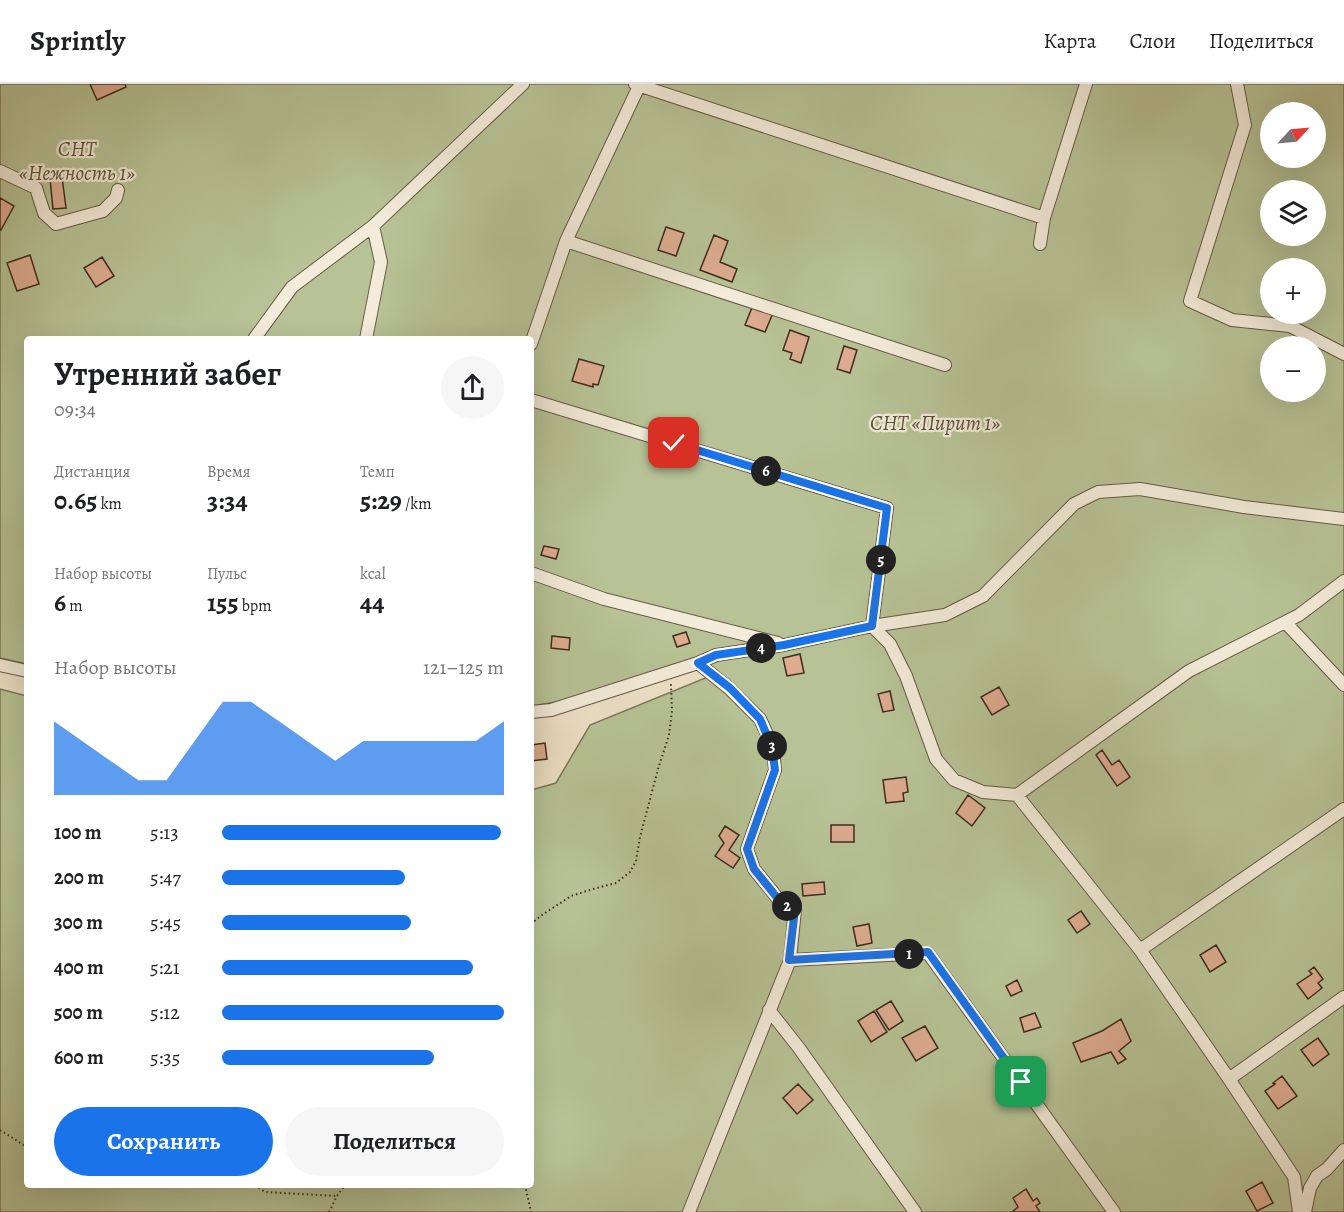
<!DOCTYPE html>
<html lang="ru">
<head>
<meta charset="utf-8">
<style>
  :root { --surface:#fff; --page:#f6f6f6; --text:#202124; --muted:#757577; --line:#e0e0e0; --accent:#1a73e8 }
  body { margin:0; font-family:Alegreya,serif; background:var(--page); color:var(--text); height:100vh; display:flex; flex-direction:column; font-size:22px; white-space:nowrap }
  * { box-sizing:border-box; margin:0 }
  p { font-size:20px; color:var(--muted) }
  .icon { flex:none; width:33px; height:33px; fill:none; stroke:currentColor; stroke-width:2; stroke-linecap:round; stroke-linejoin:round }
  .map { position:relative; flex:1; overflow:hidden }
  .panel { position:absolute; left:24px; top:252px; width:510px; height:852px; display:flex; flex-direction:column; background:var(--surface); border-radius:6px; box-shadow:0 6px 24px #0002 }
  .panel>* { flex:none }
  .needle { width:39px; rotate:64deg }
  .tools { position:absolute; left:1260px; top:18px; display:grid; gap:12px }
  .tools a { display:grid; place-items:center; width:66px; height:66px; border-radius:50%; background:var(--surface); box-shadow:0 6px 24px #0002; font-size:30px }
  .pin { position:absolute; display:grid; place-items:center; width:51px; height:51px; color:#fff; margin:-26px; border-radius:12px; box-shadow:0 3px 9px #0006 }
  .km { position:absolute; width:30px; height:30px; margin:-15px; border-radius:50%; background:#222; color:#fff; font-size:16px; line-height:30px; text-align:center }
  .round { display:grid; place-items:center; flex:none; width:63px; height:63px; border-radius:32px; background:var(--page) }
  .overview { display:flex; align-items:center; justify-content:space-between; height:102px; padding:0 30px }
  h1 { font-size:33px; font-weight:700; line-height:45px }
  .metrics { display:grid; grid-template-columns:repeat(3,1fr); gap:9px; height:102px; padding:6px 30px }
  .metrics div { display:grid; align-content:center }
  .metrics b { font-size:26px; font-weight:700 }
  .metrics small { font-size:16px; font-weight:400 }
  .metrics p { font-size:16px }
  .chart { height:168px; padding:12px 30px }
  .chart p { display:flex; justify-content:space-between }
  .chart svg { width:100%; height:108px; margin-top:6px; fill:var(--accent); opacity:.7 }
  .primary-button { display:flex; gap:12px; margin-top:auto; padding:12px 30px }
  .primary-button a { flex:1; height:69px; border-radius:36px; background:var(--accent); color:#fff; font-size:24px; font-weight:700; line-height:69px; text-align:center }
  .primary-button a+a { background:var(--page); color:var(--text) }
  ul { padding:0 30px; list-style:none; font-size:20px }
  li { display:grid; grid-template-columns:96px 72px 1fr; align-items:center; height:45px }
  li i { height:15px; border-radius:8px; background:var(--accent) }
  header { display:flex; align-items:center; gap:36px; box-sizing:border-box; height:84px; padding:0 30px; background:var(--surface); border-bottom:2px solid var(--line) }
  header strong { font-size:28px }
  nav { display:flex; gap:33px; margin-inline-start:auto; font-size:21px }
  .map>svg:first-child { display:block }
  .green { fill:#b7c396; stroke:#7b7758; stroke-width:1.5; fill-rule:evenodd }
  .building { fill:#ddac91; stroke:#3f2b1b; stroke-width:1.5 }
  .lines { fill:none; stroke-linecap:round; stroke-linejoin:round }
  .minor-casing { stroke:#6a5846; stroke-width:14 }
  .path { stroke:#3f2b1b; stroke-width:2; stroke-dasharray:1.5 3; stroke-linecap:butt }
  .minor { stroke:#f3ecda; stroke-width:12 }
  .route-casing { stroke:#fff; stroke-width:12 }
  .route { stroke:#1a73e8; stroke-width:8 }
  .labels { text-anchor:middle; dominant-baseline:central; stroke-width:4.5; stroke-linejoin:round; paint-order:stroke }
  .park-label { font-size:21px; font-style:italic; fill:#5d513a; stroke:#f3ecda }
</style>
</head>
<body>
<header>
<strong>Sprintly</strong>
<nav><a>Карта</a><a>Слои</a><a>Поделиться</a></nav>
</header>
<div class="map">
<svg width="1344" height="1128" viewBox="0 0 1344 1128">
  <rect width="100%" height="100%" fill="#ede1c6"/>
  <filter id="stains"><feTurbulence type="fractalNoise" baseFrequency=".00333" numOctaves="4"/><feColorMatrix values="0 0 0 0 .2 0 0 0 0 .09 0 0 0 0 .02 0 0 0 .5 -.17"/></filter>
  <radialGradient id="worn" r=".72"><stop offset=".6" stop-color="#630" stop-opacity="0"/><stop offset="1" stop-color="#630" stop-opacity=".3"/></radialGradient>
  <path class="green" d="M0,0h1344v1128h-1344v-523l27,7v489h504v-395l25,-7 34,-58 118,-48 -11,-16 -122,38 -44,7v-367h-504v325l-27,-6zM1270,28h46v46h-46zM1270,106h46v46h-46zM1270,184h46v46h-46zM1270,262h46v46h-46z"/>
  <path class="building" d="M90,0h35l1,3 -29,13z
    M62,93l4,31 -13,1 -3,-30z
    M0,114l14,8 -13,24h-1z
    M666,143l18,6 -8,23 -18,-6z
    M714,151l14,6 -8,21 17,7 -5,13 -32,-12z
    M30,171l9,29 -22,7 -10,-28z
    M102,173l12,19 -18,11 -12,-19z
    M753,221l20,8 -8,19 -20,-7z
    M790,246l19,7 -8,26 -11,-4 2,-6 -9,-3z
    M844,262l13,4 -7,23 -13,-4z
    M579,275l25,7 -6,19 -5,-1v3l-21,-6z
    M544,462l15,3 -3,10 -15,-4z
    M686,548l4,11 -13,4 -4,-11z
    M552,552l18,2 -1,12 -18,-2z
    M800,570l4,19 -17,3 -4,-18z
    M999,603l10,18 -17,10 -11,-18z
    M890,607l4,19 -11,2 -5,-18z
    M545,659l2,16 -16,2v-16z
    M1102,666l10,15 7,-5 11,17 -13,9 -21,-31z
    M906,693l2,15 -5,1 1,8 -18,2 -3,-23z
    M968,711l17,13 -13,18 -16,-13z
    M831,741h23v17h-23z
    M725,742l14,9 -10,15 11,8 -7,10 -18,-12 9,-13 -5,-7z
    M824,798l1,12 -22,2 -1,-12z
    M1081,827l9,13 -13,9 -9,-13z
    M869,840l3,19 -15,3 -4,-19z
    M1216,861l10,17 -16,10 -10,-17z
    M1314,883l9,12 -5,4 4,5 -14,11 -11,-15 15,-10 -3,-3z
    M1017,896l5,11 -11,5 -5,-10z
    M891,917l12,20 -14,9 -13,-20z
    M874,927l13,21 -16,10 -13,-21z
    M1035,929l6,14 -17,5 -4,-14z
    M1121,935l10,22 -12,10 7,8 -8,5 -7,-12 -30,10 -8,-19 29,-12z
    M925,942l13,22 -22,13 -14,-23z
    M1318,954l11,16 -16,12 -12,-16z
    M1282,992l15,20 -19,13 -13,-18 10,-7 -2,-1z
    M798,1000l15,16 -16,14 -14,-16z
    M1262,1098l11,21 -16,8 -11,-20z
    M1026,1105l7,12 4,-3 3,5 -4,3 4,6h-28l6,-5 -5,-9z"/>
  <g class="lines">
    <defs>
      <path id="minor" d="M635,0l409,134
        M1237,0l8,41 -55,176 42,19 58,6 54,28
        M0,87l36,17 8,25 12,11 47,-13 13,-13 2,-8
        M566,157l379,124
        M1040,160l4,-26 42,-134
        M254,255l38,-52 81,-61
        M366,255l15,-77 -8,-36 150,-142
        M531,260l35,-103 74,-157
        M531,316l356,108 -15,118 18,18 16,32 30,83 18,21 29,12 34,3 123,155 89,129 65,98 5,35
        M531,489l73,26 174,44
        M1285,538l59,63
        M0,581l27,6
        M531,628l20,-2 147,-47 18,-8 68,-10 88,-19 73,-11 38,-19 91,-92 24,-12 42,-3 104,18 100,12
        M1017,711l172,-124 110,-56 45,-34
        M1140,866l204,-141
        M790,876l138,-7 186,259
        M769,926l30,38 116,164
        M1229,995l115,-82
        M689,1128l101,-252 5,-51 -12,-4 -29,-36 -7,-20 28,-79 -2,-23 -13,-28 -30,-30 -32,-26
        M1305,1128l5,-24 7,-12 10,-7 17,-19"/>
    </defs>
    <use href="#minor" class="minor-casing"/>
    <path class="path" d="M531,840l11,-9 29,-19 22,-7 23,-6 14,-11 6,-11 4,-24 18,-68 11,-34 3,-24 -1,-27
      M0,1046l27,17
      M255,1101l10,7 72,4
      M525,1101l6,27
      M329,1128l8,-16 8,-11"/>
    <use href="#minor" class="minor"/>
  </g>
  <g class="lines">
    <defs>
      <path id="route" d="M674,359l213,65 -15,118 -88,19 -68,10 -18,8 32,25 30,31 12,28 3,23 -28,79 7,20 29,36 12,4 -6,51 139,-8 93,130"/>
    </defs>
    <use href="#route" class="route-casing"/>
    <use href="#route" class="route"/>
  </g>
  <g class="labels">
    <g class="park-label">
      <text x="77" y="65">СНТ<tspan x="77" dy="24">«Нежность 1»</tspan></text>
      <text x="935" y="339">СНТ «Пирит 1»</text>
    </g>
  </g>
  <rect width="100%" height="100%" filter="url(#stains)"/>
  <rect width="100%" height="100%" fill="url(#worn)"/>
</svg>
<div class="tools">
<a><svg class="needle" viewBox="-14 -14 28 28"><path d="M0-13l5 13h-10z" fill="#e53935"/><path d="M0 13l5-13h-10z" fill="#757577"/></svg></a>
<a><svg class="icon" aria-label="layers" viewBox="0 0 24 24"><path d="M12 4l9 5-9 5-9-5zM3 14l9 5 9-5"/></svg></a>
<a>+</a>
<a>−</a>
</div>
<div class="pin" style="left:1021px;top:998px;background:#1e9e55"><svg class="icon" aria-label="arrive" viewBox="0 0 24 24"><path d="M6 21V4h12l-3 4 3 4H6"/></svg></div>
<div class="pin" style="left:674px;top:359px;background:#d93025"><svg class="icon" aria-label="check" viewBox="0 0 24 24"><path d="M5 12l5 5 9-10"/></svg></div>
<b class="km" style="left:909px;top:870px">1</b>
<b class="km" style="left:787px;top:822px">2</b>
<b class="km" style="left:772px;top:662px">3</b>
<b class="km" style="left:761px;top:564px">4</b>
<b class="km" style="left:881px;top:476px">5</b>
<b class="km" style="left:766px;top:387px">6</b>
<section class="panel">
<div class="overview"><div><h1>Утренний забег</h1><p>09:34</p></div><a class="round"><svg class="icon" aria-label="share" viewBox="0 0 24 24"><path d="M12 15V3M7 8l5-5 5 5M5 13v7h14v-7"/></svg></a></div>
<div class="metrics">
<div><p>Дистанция</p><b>0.65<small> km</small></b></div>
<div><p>Время</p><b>3:34</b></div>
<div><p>Темп</p><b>5:29<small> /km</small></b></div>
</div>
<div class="metrics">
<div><p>Набор высоты</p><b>6<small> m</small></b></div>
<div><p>Пульс</p><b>155<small> bpm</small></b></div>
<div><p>kcal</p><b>44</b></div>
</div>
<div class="chart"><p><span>Набор высоты</span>121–125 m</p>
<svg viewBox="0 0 160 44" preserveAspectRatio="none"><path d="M0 44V14L10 22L20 30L30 38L40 38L50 22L60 6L70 6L80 14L90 22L100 30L110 22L120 22L130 22L140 22L150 22L160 14V44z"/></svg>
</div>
<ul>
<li><b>100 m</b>5:13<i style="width:99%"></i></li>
<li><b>200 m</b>5:47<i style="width:65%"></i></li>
<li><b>300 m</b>5:45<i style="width:67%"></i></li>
<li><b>400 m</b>5:21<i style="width:89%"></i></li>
<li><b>500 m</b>5:12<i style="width:100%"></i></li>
<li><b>600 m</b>5:35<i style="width:75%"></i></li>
</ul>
<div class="primary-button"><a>Сохранить</a><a>Поделиться</a></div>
</section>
</div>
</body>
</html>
